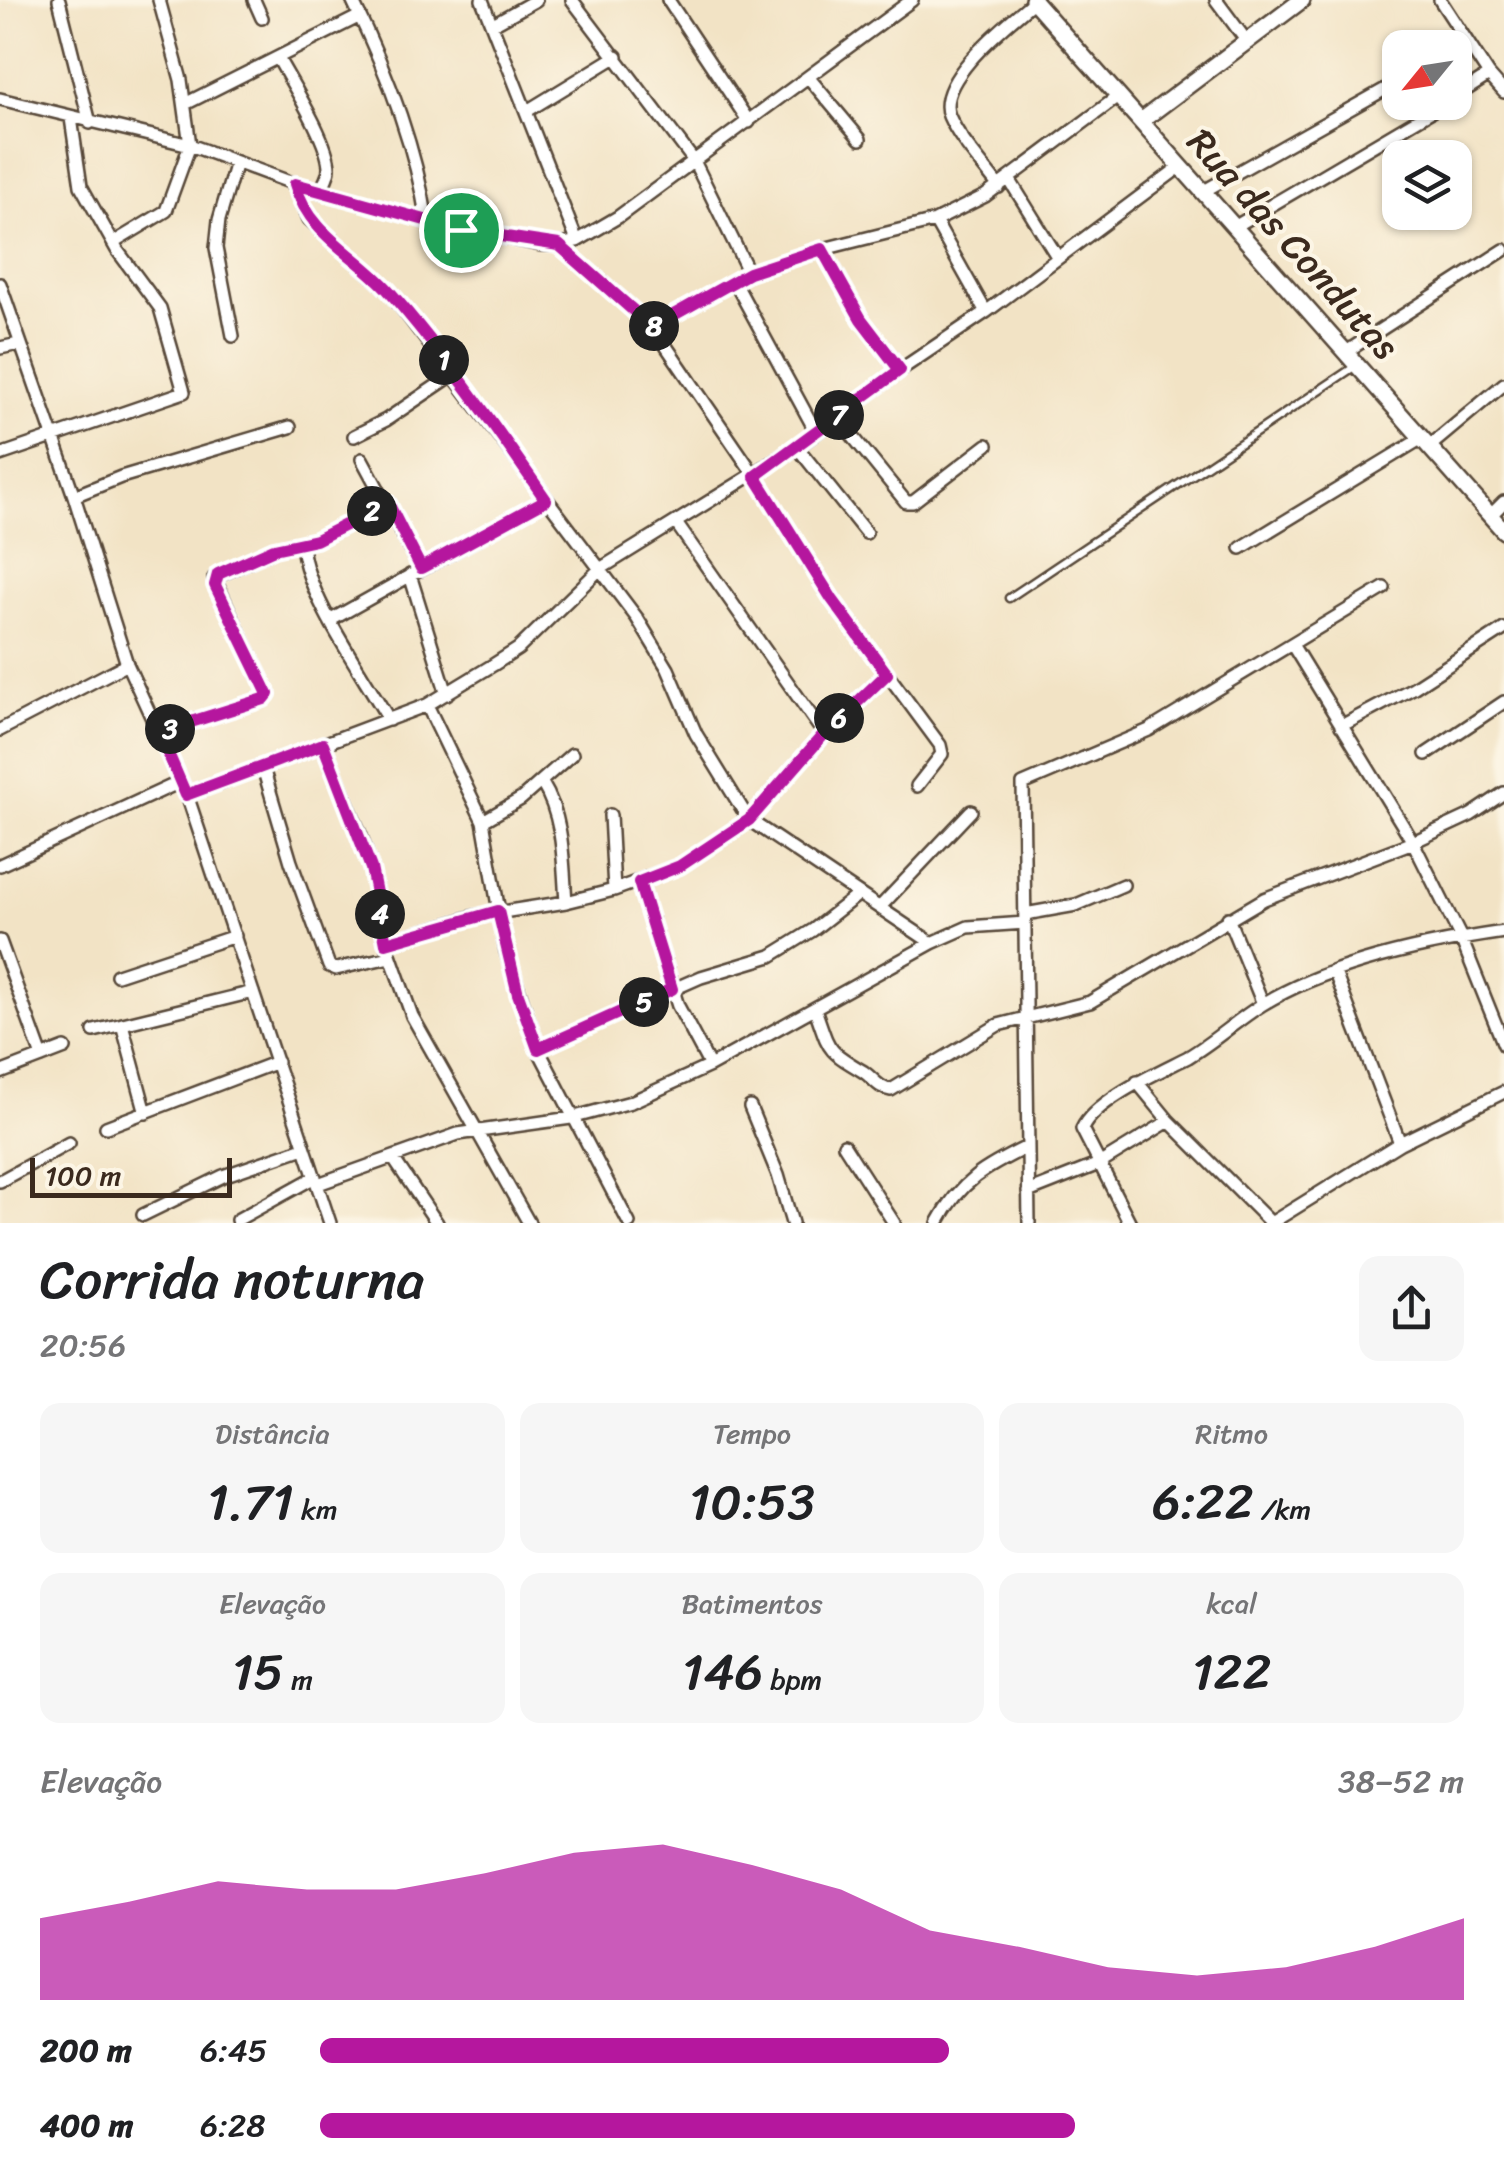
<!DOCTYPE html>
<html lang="pt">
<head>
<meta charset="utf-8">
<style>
  :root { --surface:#fff; --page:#f6f6f6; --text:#202124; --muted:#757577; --accent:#b5179e }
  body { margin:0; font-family:Sriracha,sans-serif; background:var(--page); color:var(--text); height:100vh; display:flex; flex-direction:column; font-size:38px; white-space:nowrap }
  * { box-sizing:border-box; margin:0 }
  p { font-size:32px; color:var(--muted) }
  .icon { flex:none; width:55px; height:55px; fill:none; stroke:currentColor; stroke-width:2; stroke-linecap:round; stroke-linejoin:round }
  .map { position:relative; height:1223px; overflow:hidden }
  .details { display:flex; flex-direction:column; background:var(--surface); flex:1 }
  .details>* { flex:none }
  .needle { width:65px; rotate:240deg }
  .buttons { position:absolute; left:1382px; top:30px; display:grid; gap:20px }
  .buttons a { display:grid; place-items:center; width:90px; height:90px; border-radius:20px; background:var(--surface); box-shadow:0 2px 8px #0004; font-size:50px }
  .scale { position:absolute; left:30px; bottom:25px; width:202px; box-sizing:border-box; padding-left:10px; border:5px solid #3b2a1e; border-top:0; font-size:28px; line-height:35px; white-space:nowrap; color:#3b2a1e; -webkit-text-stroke:8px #fcf5e5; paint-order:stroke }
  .pin { position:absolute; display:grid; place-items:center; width:85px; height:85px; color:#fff; margin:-42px; border:5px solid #fff; border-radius:50%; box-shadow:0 2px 10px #0007 }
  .km { position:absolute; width:50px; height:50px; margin:-25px; border-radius:50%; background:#222; color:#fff; font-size:28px; line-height:50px; text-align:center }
  .round { display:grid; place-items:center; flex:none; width:105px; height:105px; border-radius:20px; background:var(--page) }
  .summary { display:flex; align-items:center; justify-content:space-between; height:170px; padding:0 40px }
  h1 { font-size:55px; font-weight:600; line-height:75px }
  .stats { display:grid; grid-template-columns:repeat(3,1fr); gap:15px; height:170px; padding:10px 40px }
  .stats div { display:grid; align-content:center; border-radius:20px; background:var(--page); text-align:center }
  .stats b { font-size:50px; font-weight:600 }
  .stats small { font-size:28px; font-weight:400 }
  .stats p { font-size:28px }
  .chart { height:280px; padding:20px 40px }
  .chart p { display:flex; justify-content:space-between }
  .chart svg { width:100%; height:180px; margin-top:10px; fill:var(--accent); opacity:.7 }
  ul { padding:0 40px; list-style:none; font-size:32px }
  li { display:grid; grid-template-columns:160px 120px 1fr; align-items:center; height:75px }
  li i { height:25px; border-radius:12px; background:var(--accent) }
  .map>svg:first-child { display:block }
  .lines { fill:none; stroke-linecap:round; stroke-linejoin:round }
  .service-casing { stroke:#564637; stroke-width:11 }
  .minor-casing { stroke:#564637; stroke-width:16 }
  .tertiary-casing { stroke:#564637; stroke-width:20 }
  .service { stroke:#fff; stroke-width:6 }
  .minor { stroke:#fff; stroke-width:11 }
  .tertiary { stroke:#fff; stroke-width:15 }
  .route-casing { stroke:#fff; stroke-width:20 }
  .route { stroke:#b5179e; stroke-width:12 }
  .labels { text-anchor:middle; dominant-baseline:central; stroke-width:8; stroke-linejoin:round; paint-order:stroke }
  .street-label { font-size:38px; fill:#3b2a1e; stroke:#fcf5e5 }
</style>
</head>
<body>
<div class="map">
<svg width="1504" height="1223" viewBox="0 0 1504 1223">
  <rect width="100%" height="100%" fill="#fcf5e5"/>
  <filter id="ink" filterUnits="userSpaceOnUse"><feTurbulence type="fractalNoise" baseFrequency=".01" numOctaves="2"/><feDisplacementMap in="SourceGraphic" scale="20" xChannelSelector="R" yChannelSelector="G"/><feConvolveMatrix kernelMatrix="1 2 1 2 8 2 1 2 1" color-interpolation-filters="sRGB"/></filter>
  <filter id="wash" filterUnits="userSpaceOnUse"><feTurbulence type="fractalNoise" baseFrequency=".0048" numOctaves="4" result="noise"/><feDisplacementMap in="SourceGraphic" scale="40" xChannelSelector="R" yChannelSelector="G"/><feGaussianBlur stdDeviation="2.25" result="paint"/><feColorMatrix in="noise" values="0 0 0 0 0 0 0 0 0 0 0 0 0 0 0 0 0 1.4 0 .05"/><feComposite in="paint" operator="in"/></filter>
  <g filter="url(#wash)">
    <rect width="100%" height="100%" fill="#f2e3c5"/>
  </g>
  <g filter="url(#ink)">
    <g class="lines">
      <defs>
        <path id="service" d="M1009,598l348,-233"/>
        <path id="minor" d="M59,0l31,123
          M254,0l8,18
          M352,0c35,71 63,144 75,221
          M482,0l95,241 -18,4
          M572,0l122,161 55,112
          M668,0l81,122
          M1216,0l32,43
          M1440,0l49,75 15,17
          M493,24l43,-24
          M278,58c13,24 51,84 51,110 0,8 -5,15 -8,22
          M809,78l51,61
          M1455,97l34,-22
          M0,99l190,46 105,39 132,37 114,24h18l94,82 102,149 77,123 108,146 2,9 -25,32
          M185,104l175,-88
          M527,111l90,-55
          M1009,179l49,79
          M295,184l14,35 80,72 248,327 31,51 28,65 53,86 183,123
          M999,187c-16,-22 -39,-46 -50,-71 -15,-36 61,-94 85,-115
          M1204,191l185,-104
          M935,221l51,91
          M1236,226l211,-124
          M577,241l41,-24 294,-217
          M113,243l53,-32 24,-66 -9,-65 -22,-80
          M823,249l38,70 39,51
          M734,281l82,151
          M0,284l74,212 53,168 60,131 143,428
          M653,327l96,-54 74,-24 112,-28 50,-25 134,-100
          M233,336l-17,-88 3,-28 17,-58
          M0,348l19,-4
          M1346,352l158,-102
          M837,417l69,85h7l74,-57
          M354,436l32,-16 68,-46
          M1430,446l74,-62
          M797,447l69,86
          M0,455l184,-63 -24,-84 -43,-58 -36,-64 -10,-68
          M362,459l59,109
          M74,496l47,-19 169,-50
          M1491,515l13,-13
          M676,523l148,211
          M302,545c5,53 60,127 87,175
          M1241,548l181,-110
          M410,575l37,119
          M331,620l214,-120
          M1293,646l120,196 48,96 43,107
          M427,705l56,116 23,130 32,98 91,174
          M1341,726l72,-38 91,-59
          M0,730l127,-66
          M159,732l105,-33 4,-5 -54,-116 60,-29 42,-9 72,-37
          M323,744l38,92 10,32 15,75 26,73 117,207
          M1426,754l78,-52
          M263,768l28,94 38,104 7,3 54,-12
          M542,783c22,35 21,79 24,119
          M187,795l240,-90 66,-40 25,-16 82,-80 197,-122 103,-77 86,-58 195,-146
          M610,815l4,75
          M483,821l38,-22 51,-45
          M0,865l180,-83
          M639,882l39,124 32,60
          M881,906l90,-95
          M1025,914l51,-9 47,-20
          M1228,918l35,86
          M0,941l42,116
          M386,943l85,-26 95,-15 48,-12 66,-24 69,-46 75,-86 63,-60
          M1335,973l65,170
          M117,975l118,-39
          M815,1009c15,42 10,40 49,63 10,7 14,16 27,18l107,-65 92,-23 174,-103 149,-57 58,-27 33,-22
          M122,1024l24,89
          M94,1031l159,-39
          M538,1049l163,-72 70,-21 42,-26 46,-36
          M0,1073l65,-25
          M1137,1082l32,39 102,102
          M750,1107l28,68 14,48
          M106,1127l171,-65
          M844,1145l50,78
          M393,1158l44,65
          M0,1181l69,-38
          M318,1184l140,-50 113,-16 60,-16 79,-36 222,-123 36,-16 57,-4
          M1028,1192l71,-28 70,-43
          M143,1215l80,-39 81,-28
          M237,1220l78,-43
          M938,1223c22,-42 48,-56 89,-76
          M1029,1223l-6,-439 126,-54 235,-142
          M1130,1223l-48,-94c13,-29 77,-57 106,-72 27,-16 49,-37 75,-53 66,-40 165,-61 241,-72
          M1271,1223l129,-80 104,-51"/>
        <path id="tertiary" d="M1033,0l471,531
          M1141,121l161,-121"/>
      </defs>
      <use href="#service" class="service-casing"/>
      <use href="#minor" class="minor-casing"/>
      <use href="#tertiary" class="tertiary-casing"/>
      <use href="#service" class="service"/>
      <use href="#minor" class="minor"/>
      <use href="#tertiary" class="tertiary"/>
    </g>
  </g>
  <g class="lines" filter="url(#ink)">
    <defs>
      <path id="route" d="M295,184l166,46 98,15 93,82 97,-54 73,-24 39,70 39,51 -145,106 77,123 55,75 -63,60 -75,86 -69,46 -41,16 33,107 -134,60 -20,-55 -20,-83 -112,32 -15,-75 -48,-124 -137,51 -27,-63 105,-33 4,-5 -53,-109 3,-11 56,-25 42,-9 72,-37 33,65 125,-68c-49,-71 -100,-144 -157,-209 -33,-37 -80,-56 -94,-107z"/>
    </defs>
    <use href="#route" class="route-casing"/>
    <use href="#route" class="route"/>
  </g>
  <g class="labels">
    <g class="street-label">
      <text transform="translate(1293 244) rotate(48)">Rua das Condutas</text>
    </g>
  </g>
</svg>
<div class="buttons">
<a><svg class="needle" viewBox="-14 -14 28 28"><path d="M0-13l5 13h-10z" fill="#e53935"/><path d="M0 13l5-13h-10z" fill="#757577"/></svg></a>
<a><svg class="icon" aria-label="layers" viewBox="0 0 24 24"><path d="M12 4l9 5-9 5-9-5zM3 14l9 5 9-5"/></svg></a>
</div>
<div class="scale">100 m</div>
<div class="pin" style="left:461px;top:230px;background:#1e9e55"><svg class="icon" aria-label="arrive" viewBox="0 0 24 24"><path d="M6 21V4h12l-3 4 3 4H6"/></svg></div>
<b class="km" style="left:444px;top:360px">1</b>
<b class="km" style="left:372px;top:511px">2</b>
<b class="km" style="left:170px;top:729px">3</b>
<b class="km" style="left:380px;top:914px">4</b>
<b class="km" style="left:644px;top:1002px">5</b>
<b class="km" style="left:839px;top:718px">6</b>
<b class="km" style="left:839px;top:415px">7</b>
<b class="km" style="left:654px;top:326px">8</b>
</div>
<section class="details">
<div class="summary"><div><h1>Corrida noturna</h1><p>20:56</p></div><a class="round"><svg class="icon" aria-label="share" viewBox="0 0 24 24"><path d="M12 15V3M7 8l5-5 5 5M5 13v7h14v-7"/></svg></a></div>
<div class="stats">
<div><p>Distância</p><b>1.71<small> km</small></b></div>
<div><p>Tempo</p><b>10:53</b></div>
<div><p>Ritmo</p><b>6:22<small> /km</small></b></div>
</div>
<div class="stats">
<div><p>Elevação</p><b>15<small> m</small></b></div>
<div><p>Batimentos</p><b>146<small> bpm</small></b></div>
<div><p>kcal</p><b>122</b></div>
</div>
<div class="chart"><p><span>Elevação</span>38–52 m</p>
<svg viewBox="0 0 160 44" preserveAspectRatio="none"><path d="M0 44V24L10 20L20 15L30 17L40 17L50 13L60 8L70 6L80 11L90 17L100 27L110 31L120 36L130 38L140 36L150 31L160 24V44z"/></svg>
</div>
<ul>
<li><b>200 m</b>6:45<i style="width:55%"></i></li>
<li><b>400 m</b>6:28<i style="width:66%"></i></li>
</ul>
</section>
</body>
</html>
